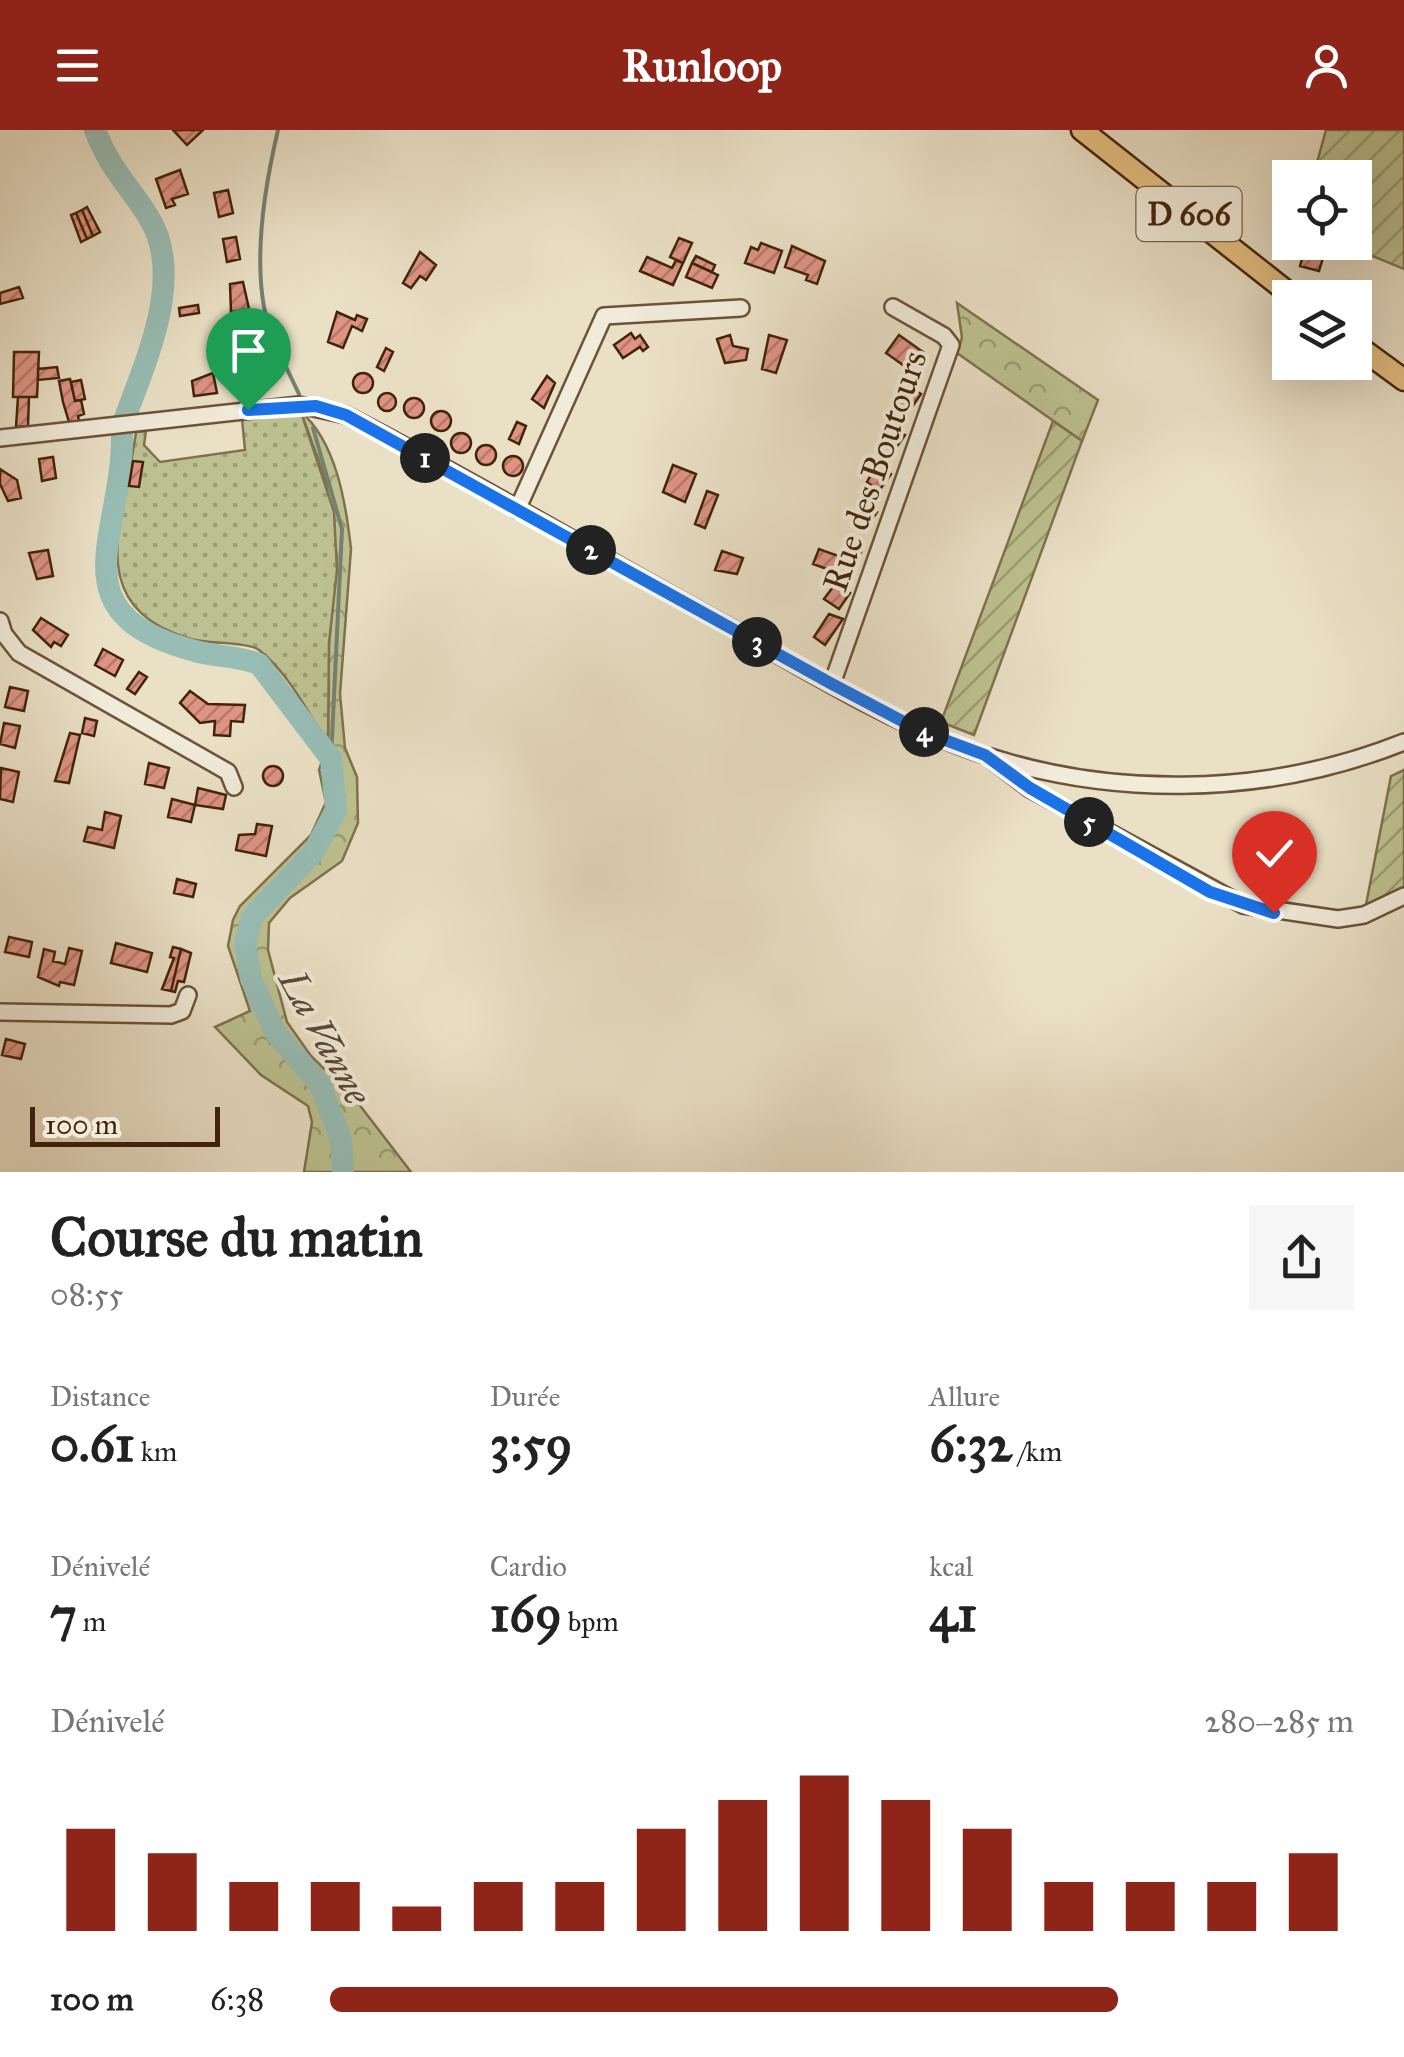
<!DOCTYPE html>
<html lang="fr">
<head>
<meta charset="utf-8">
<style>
  :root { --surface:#fff; --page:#f6f6f6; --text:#222; --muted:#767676; --accent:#8f2418 }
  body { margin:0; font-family:"IM FELL Great Primer",serif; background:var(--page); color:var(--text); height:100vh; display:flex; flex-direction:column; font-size:38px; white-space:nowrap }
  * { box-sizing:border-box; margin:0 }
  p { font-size:32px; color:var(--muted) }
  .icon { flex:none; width:55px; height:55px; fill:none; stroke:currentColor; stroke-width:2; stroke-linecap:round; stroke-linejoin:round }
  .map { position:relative; height:1042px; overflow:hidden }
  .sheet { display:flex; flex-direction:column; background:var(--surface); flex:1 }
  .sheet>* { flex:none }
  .tools { position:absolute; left:1272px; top:30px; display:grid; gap:20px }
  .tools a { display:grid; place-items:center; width:100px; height:100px; border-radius:0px; background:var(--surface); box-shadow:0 10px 40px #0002; font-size:50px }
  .scale { position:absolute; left:30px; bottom:25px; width:190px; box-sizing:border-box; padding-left:10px; border:5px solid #42240a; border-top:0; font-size:28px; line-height:35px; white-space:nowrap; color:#42240a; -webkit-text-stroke:8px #f1ebda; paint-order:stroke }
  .pin { position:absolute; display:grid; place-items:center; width:85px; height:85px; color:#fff; margin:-102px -42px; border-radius:50% 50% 50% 0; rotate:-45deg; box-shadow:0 0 10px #0007 }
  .pin .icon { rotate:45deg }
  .km { position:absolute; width:50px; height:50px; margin:-25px; border-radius:50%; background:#222; color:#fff; font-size:28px; line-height:50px; text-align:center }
  .round { display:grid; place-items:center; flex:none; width:105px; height:105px; border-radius:0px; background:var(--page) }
  .summary { display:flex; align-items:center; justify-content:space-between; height:170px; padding:0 50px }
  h1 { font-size:55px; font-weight:700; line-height:75px }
  .metrics { display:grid; grid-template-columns:repeat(3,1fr); gap:15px; height:170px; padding:10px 50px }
  .metrics div { display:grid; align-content:center }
  .metrics b { font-size:50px; font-weight:700 }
  .metrics small { font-size:28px; font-weight:400 }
  .metrics p { font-size:28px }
  .chart { height:280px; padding:20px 50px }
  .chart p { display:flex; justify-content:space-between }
  .chart svg { width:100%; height:180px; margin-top:10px; stroke:var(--accent); stroke-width:6 }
  ul { padding:0 50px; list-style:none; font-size:32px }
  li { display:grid; grid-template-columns:160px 120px 1fr; align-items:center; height:75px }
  li i { height:25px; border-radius:12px; background:var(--accent) }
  header { display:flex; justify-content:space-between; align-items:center; height:130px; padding:0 50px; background:var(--accent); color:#fff; font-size:45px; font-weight:700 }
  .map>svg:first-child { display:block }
  .forest { fill:url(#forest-crowns); stroke:#80724e; stroke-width:2.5 }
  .park { fill:url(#park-dots); stroke:#80724e; stroke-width:2.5 }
  .garden { fill:url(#garden-furrows); stroke:#80724e; stroke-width:2.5 }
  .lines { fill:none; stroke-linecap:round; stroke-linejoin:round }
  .stream { stroke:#768071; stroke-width:4 }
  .river { stroke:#98bdb5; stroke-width:22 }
  .building { fill:url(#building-hatch); stroke:#42240a; stroke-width:2.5 }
  .minor-casing { stroke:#6c5339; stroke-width:20 }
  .major-casing { stroke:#42240a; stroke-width:25 }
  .minor { stroke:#f1ebda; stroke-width:15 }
  .major { stroke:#e5c083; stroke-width:20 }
  .route-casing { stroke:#fff; stroke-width:20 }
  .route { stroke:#1a73e8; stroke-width:12 }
  .labels { text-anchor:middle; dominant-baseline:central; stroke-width:8; stroke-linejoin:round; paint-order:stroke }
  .shield { fill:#f1ebda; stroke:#766048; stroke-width:2.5 }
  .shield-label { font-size:32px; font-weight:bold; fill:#42240a }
  .street-label { font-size:35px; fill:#42240a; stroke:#f1ebda }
  .water-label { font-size:38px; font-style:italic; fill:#584a35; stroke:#f1ebda }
</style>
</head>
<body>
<header><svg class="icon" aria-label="menu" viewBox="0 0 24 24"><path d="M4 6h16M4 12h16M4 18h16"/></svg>Runloop<svg class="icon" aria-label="person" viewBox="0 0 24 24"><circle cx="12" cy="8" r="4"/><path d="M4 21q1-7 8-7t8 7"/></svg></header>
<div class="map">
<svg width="1404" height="1042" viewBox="0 0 1404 1042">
  <defs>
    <pattern id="forest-crowns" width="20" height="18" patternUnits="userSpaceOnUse" patternTransform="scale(2.5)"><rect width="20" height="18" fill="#bdc191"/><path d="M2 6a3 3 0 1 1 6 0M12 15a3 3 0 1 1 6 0" fill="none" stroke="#9b9d75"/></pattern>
    <pattern id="park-dots" width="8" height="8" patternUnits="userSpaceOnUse" patternTransform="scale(2.5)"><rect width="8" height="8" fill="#bdc191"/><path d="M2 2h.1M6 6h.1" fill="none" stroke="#9b9d75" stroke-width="1.8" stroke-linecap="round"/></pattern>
    <pattern id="garden-furrows" width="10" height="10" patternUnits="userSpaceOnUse" patternTransform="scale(2.5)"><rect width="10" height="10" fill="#bdc191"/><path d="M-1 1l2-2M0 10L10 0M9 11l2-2" fill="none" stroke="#9b9d75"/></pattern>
    <pattern id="building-hatch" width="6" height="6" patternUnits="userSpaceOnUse" patternTransform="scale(2.5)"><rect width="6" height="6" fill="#de9385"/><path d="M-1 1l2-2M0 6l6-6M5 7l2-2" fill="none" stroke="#b6786b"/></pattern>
  </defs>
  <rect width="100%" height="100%" fill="#eae0c6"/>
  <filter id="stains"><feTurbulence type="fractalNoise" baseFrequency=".002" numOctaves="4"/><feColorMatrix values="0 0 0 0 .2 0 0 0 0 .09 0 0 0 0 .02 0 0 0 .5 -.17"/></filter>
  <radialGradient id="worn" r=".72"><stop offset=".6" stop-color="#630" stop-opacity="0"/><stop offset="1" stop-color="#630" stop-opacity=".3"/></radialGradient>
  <path class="forest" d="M957,173l141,97 -16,41 -125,-88 5,-15z
    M301,282c35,30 45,91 50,137l-11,145 5,54 12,29 1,46 -16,38 -52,37 -21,25 -1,27 19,72 24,34 44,43 56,73h-107l8,-50 -4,-16 -47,-31 -46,-48 35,-16 -22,-65 5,-26 7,-14 71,-71 15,-33 -7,-32 9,-27 1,-100 8,-85 -11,-77z"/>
  <path class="park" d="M301,282l33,100 3,58 -8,73 -1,100c-20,-30 -40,-71 -69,-93 -10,-8 -51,-6 -68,-11 -112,-33 -66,-121 -55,-207l10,-1 -2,14 16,17 85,-12 -3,-31z"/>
  <path class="garden" d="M1326,0h78v139l-63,-26 14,-1v-64l-42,-1z
    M1053,291l29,20 -108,294 -33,-13z
    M1404,640v126l-40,19 27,-139z"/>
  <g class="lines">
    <path class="stream" d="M278,0c-13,55 -24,121 -14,177 6,31 22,59 35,87
      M313,298l29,101 -11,230"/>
    <path class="river" d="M95,0c15,39 32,53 53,86 38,59 -2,144 -23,202
      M122,306c1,101 -69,179 77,216 20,5 40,4 60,12l72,95 5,51 -23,43 -61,64 -7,27 6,35 24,53 46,54 20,54 2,32"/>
  </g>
  <path class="building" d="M173,0h30l-16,15z
    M180,40l8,24 -16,5 3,6 -9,3 -10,-29z
    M228,60l5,23 -14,4 -5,-24z
    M87,77l13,25 -7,4 -11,-26z
    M82,80l11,26 -6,3 -11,-26z
    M76,83l11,26 -6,3 -10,-27z
    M236,107l4,22 -13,3 -4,-23z
    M679,108l13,5 -9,20 -13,-6z
    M1307,112l19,6 -7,23 -19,-5z
    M761,113l21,8 -8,22 -29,-10 6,-16 7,3z
    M792,116l33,15 -8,23 -11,-4 2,-5 -23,-8z
    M420,122l16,13 -10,15 -6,-4 -9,12 -8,-5z
    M696,126l19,9 -3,7 -20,-9z
    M647,127l25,11 4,-8 7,3 -10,22 -33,-14z
    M692,133l26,12 -6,13 -26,-11z
    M243,152l6,27 -18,3 -1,-28z
    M19,157l4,11 -23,6v-11z
    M198,175l1,8 -19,3 -1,-8z
    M337,182l18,8 2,-5 10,4 -5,12 -10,-5 -9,22 -15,-6z
    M251,187l5,28 -15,2 -7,-19 5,-1 -2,-8z
    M631,203l4,6 5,-4 8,12 -5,4 -3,-4 -17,11 -9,-13z
    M730,205l3,11 15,3 -2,11 -21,3 -8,-24z
    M769,205l18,5 -11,33 -14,-4z
    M899,205l24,17 -13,18 -24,-17z
    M386,218l7,4 -9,19 -7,-4z
    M14,222h25l-2,45h-24z
    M259,232l1,6 9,-1 4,16 -19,3 -8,-22z
    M57,237l2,11 -21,2v-11z
    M213,243l4,20 -23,3 -2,-15z
    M353 253a10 10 0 1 1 20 0a10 10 0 1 1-20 0Z
    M547,246l8,7 -11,25 -12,-9z
    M70,249l5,22 6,-1 3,14 -6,2 1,5 -10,1 -6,-20 -4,-21z
    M81,250l4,19 -10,2 -4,-19z
    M909,256l12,8 -14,20 -12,-9z
    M378 272a9 9 0 1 1 18 0a9 9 0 1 1-18 0Z
    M18,267h11l-1,29 -12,1z
    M404 278a10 10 0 1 1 20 0a10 10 0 1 1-20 0Z
    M431 291a10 10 0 1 1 20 0a10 10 0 1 1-20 0Z
    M517,292l9,4 -7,18 -10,-5z
    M893,297l12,8 -12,17 -11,-8z
    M451 313a10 10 0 1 1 20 0a10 10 0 1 1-20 0Z
    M476 325a10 10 0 1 1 20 0a10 10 0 1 1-20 0Z
    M503 336a10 10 0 1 1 20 0a10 10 0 1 1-20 0Z
    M53,327l3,21 -14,3 -3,-22z
    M133,331l10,1 -4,25 -10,-1z
    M877,334l14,10 -12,17 -12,-9z
    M673,335l23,9 -11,28 -22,-10z
    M0,339l17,11 4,18 -13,3 -8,-17z
    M707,361l11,4 -13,33 -10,-4z
    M864,372l13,10 -12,18 -14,-10z
    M850,414l11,8 -10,15 -8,-6 -8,11 -22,-8 6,-15 22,8z
    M48,420l5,26 -16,3 -8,-26z
    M722,421l21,7 -6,16 -22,-4z
    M836,453l14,10 -11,16 -15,-10z
    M829,484l14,5 -18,26 -11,-8z
    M41,488l27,17 -7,11 -7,-4 -3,5 -18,-17z
    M103,519l20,11 -8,16 -20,-11z
    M139,542l8,5 -12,17 -8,-5z
    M10,557l18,4 -4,20 -19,-4z
    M190,561l18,13 37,1 -2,17 -12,-1 -1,15 -16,-1 1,-14 -15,2 -20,-20z
    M85,588l12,3 -3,15 -12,-3z
    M4,593l16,3 -5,22 -15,-4z
    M70,603l10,2 -11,48 -14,-2z
    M149,633l20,5 -5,20 -19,-4z
    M263 646a10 10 0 1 1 20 0a10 10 0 1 1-20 0Z
    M1,638l18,4 -6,30 -13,-3z
    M198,658l28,7 -3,14 -28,-4z
    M172,669l23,6 -4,17 -23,-5z
    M105,682l16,4 -7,32 -30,-7 4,-14 14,3z
    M257,694l15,2 -6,30 -30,-6 3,-15 16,-1z
    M177,749l19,5 -3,13 -19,-4z
    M9,807l23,5 -3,15 -24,-5z
    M116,813l36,10 -5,19 -36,-9z
    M173,817l8,2 -10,42 -9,-2 12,-31 -4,-1z
    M69,818l13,3 -8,34 -14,-3 -1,4 -21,-9 6,-28 11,3 -2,9 12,3z
    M181,819l10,4 -7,29 -6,-1 -3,11 -4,-1z
    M6,909l19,5 -4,15 -19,-4z"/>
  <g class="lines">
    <defs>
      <path id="minor" d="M0,308l299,-33 47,10c128,66 252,140 378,209 77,43 153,91 235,122 142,54 305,52 445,-4
        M517,380l87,-194 137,-8
        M0,491l4,13 15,19 209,119 6,15
        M832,554l119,-339 -7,-9 -51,-29
        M992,630l38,29 213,116 95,14 26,-4 40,-19
        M0,882l171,3 11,-4 6,-16"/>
      <path id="major" d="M1082,0l213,168
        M1355,214l49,36"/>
    </defs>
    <use href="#minor" class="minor-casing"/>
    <use href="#major" class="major-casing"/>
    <use href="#minor" class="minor"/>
    <use href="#major" class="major"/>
  </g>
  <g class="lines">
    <defs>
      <path id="route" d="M248,280l68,-4 30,9 486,269 89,47 64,24 45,33 180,104 64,21"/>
    </defs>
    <use href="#route" class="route-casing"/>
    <use href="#route" class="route"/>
  </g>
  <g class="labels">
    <rect class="shield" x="1136.5" y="57" width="105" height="54" rx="8"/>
    <g class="shield-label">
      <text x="1189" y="84">D 606</text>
    </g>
    <g class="street-label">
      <text transform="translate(875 341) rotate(-71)">Rue des Boutours</text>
    </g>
    <g class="water-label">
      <text transform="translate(325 907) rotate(61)">La Vanne</text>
    </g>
  </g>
  <rect width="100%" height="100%" filter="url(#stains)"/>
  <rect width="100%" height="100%" fill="url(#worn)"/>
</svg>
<div class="tools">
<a><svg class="icon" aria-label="locate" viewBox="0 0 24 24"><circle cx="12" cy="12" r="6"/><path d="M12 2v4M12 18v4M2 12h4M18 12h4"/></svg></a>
<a><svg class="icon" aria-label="layers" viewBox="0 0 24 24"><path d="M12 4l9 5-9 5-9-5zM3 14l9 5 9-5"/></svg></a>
</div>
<div class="scale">100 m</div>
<div class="pin" style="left:248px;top:280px;background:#1e9e55"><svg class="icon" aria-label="arrive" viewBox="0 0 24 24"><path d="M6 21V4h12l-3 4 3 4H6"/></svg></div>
<div class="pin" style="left:1274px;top:783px;background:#d93025"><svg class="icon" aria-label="check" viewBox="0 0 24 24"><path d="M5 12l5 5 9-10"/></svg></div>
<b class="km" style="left:425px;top:328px">1</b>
<b class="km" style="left:591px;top:420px">2</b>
<b class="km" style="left:757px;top:512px">3</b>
<b class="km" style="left:924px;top:602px">4</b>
<b class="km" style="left:1089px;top:692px">5</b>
</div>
<section class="sheet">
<div class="summary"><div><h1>Course du matin</h1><p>08:55</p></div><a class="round"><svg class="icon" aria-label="share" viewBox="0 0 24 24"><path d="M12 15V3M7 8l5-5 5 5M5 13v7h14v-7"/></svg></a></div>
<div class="metrics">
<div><p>Distance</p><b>0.61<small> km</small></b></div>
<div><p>Durée</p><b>3:59</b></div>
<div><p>Allure</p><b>6:32<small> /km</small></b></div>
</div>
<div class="metrics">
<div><p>Dénivelé</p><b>7<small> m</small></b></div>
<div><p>Cardio</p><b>169<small> bpm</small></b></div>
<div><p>kcal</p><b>41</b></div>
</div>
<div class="chart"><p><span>Dénivelé</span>280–285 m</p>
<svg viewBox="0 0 160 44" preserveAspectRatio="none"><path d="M5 44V19M15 44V25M25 44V32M35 44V32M45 44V38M55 44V32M65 44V32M75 44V19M85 44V12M95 44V6M105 44V12M115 44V19M125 44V32M135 44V32M145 44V32M155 44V25"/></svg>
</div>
<ul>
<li><b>100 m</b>6:38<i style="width:77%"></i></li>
</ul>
</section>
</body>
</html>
